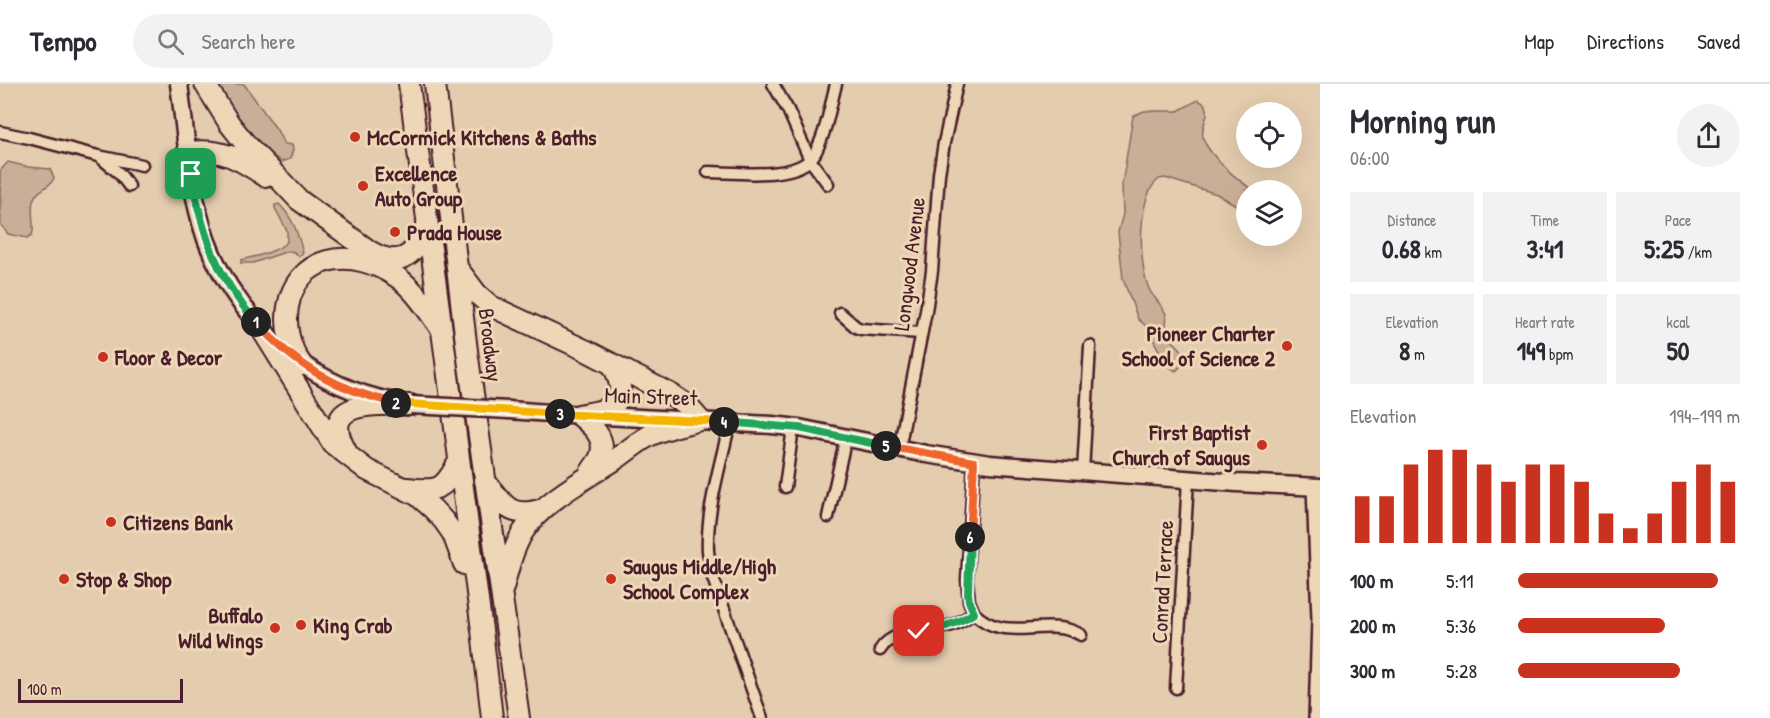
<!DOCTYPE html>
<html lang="en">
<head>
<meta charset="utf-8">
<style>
  :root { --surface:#fff; --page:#f2f2f3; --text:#2b2b33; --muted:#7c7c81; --line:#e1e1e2; --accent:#c8321e }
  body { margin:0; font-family:"Patrick Hand",sans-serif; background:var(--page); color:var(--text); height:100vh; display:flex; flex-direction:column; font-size:22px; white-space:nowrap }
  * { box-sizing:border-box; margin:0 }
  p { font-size:20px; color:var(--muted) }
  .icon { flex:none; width:33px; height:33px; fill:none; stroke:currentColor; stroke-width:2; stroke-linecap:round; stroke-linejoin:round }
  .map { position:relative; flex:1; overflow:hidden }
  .drawer { display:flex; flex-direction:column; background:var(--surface); width:450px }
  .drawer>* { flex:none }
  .fabs { position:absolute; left:1236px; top:18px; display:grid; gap:12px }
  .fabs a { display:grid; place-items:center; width:66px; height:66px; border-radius:50%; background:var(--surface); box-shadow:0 6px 24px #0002; font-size:30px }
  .scale { position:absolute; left:18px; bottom:15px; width:165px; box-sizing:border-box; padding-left:6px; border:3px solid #4a1f2b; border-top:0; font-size:16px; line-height:21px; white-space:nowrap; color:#4a1f2b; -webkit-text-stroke:4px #eed7b6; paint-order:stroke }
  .pin { position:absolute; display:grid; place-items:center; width:51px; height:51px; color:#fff; margin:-26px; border-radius:12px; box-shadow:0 3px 9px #0006 }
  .km { position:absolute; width:30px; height:30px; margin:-15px; border-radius:50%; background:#222; color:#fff; font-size:16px; line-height:30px; text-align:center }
  .round { display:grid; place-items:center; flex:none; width:63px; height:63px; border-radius:32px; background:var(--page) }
  .overview { display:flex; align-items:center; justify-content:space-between; height:102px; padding:0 30px }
  h1 { font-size:33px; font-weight:700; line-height:45px }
  .stats { display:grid; grid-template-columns:repeat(3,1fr); gap:9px; height:102px; padding:6px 30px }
  .stats div { display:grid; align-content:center; border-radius:0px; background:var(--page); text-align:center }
  .stats b { font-size:26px; font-weight:700 }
  .stats small { font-size:16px; font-weight:400 }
  .stats p { font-size:16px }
  .chart { height:168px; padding:12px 30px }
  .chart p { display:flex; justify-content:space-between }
  .chart svg { width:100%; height:108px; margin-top:6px; stroke:var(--accent); stroke-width:6 }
  ul { padding:0 30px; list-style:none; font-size:20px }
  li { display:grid; grid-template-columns:96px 72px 1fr; align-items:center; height:45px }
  li i { height:15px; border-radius:8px; background:var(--accent) }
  header { display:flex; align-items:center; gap:36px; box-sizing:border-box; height:84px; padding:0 30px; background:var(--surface); border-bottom:2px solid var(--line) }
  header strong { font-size:28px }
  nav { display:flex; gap:33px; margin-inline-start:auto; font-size:21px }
  .search { width:420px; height:54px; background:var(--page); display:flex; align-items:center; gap:15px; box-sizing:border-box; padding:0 21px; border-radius:33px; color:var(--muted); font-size:22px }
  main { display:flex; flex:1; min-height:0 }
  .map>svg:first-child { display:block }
  .green { fill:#caaf98; stroke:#8a6762; stroke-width:1.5 }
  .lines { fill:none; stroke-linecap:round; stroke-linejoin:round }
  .street-casing { stroke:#4a1f2b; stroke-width:15 }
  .secondary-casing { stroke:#4a1f2b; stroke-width:20 }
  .primary-casing { stroke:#4a1f2b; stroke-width:21 }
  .highway-casing { stroke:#4a1f2b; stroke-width:24 }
  .street { stroke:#eed7b6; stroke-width:10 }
  .secondary { stroke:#eed7b6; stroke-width:15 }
  .primary { stroke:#eed7b6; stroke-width:16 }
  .highway { stroke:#eed7b6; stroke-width:20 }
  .primary-bridge-casing { stroke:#4a1f2b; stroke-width:21; stroke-linecap:butt }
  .primary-bridge { stroke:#eed7b6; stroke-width:16 }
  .split-1-casing { stroke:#fff; stroke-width:12 }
  .split-2-casing { stroke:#fff; stroke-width:12 }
  .split-3-casing { stroke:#fff; stroke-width:12 }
  .split-4-casing { stroke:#fff; stroke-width:12 }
  .split-5-casing { stroke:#fff; stroke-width:12 }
  .split-6-casing { stroke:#fff; stroke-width:12 }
  .split-7-casing { stroke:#fff; stroke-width:12 }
  .split-1 { stroke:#22a559; stroke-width:8 }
  .split-2 { stroke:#f0652b; stroke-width:8 }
  .split-3 { stroke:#f5b400; stroke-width:8 }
  .split-4 { stroke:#f5b400; stroke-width:8 }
  .split-5 { stroke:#22a559; stroke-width:8 }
  .split-6 { stroke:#f0652b; stroke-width:8 }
  .split-7 { stroke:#22a559; stroke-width:8 }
  .poi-dot { fill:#c8321e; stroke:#eed7b6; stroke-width:2 }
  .labels { text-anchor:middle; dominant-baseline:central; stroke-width:6; stroke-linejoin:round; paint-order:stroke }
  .poi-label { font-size:22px; font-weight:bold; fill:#4a1f2b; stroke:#eed7b6; text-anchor:start }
  .street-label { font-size:22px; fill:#4a1f2b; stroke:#eed7b6 }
</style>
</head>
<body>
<header>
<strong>Tempo</strong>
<div class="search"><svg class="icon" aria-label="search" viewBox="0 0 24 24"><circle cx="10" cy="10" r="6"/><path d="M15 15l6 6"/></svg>Search here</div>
<nav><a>Map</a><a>Directions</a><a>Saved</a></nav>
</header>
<main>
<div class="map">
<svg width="1320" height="634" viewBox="0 0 1320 634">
  <rect width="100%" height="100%" fill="#e4ccae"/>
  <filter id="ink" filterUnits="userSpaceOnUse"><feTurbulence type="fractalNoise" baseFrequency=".0167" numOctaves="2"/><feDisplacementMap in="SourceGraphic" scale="12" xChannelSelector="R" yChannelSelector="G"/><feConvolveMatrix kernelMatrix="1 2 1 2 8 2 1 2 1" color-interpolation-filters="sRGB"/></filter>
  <g filter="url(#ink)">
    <path class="green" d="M215,0h29l33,46 7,14 8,1 1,5 -3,9 -9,3 -13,-11 -11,-6 -12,-15 -11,-19z
      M1198,16c20,9 1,23 5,37 4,17 36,45 51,53h-8v21l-29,-17 -52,-16 -6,1c-22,17 -21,85 -10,110 4,9 14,16 17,26 2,7 -2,11 1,18 6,12 20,15 17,30l-8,8 -5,-3 -6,-7 -20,-36 -7,-6 -15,-40 -5,-47 5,-18 -1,-29 11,-69 11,-5h34z
      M8,78l20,5 22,2 4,9c-4,9 -12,10 -18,17 -7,8 -2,26 -3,36l-1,4 -5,3 -19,-4 -7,-9 -1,-54z
      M279,120c15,15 19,30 24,49l-4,3 -5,-4 -6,-1 -35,12h-12v-3c15,-4 34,-7 46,-18v-11l-12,-23v-3z"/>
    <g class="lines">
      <defs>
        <path id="street" d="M773,0l15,26 22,50 18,24
          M0,48l29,6 69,18 44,9
          M101,74l18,15 10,13
          M708,88c27,0 89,9 106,-17 12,-21 16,-48 22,-71
          M840,229l16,14 5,2 60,4
          M730,338c-9,41 -24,88 -22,129 1,8 3,16 4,24l50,143
          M899,365l27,-138 6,-40 7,-97 5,-31 13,-59
          M1083,388l7,-126
          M785,403l8,-59
          M828,433l18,-80
          M974,529c31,32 72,2 107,22
          M880,566c12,-21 48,-19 69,-24 9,-2 17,-8 25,-13l-5,-12 -2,-21 7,-118
          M1176,604l12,-208"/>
        <path id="secondary" d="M1315,403l5,132 -3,99"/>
        <path id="primary" d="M179,0c7,51 10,105 27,155 13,36 35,68 62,96
          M294,274c28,21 61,36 96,43
          M509,326l40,3 223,12 27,3 127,26 64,10 247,19 83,4"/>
        <path id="highway" d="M205,0l24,39 15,19 55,58 72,52c31,18 46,1 56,-28
          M409,0l73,546 10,88
          M435,0l32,267 52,367
          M188,68c34,-4 50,6 77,24
          M458,185l19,25 14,12 94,44 87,45 15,10 13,15c-18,5 -37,8 -53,17 -12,7 -22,16 -34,24 -28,18 -72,42 -90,71 -10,17 -15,36 -20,56
          M259,241l74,119 34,26 50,25 16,14 11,12 9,13 11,30
          M302,281c-25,-33 -20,-91 25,-104 23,-7 51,3 70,16 18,13 29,31 42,49
          M579,331c9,-2 21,-3 29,-7 19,-9 12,-30 4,-44
          M579,331c12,10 27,22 22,39 -1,7 -9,14 -12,21
          M346,367c-30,-53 34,-46 65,-46
          M485,397c20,25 24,38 58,28
          M407,404c33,4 37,1 52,-27"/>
      </defs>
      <use href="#street" class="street-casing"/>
      <use href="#secondary" class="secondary-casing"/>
      <use href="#primary" class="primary-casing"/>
      <use href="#highway" class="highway-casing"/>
      <use href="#street" class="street"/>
      <use href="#secondary" class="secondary"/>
      <use href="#primary" class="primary"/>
      <use href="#highway" class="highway"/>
      <defs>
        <path id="primary-bridge" d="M411,321l98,5"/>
      </defs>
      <use href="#primary-bridge" class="primary-bridge-casing"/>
      <use href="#primary-bridge" class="primary-bridge"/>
    </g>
  </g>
  <g class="lines" filter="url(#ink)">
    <defs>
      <path id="split-1" d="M191,90c12,62 24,100 65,148"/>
      <path id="split-2" d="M256,238c39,44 83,69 140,81"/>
      <path id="split-3" d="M396,319l164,11"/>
      <path id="split-4" d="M560,330l164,8"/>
      <path id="split-5" d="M724,338l75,6 87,18"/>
      <path id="split-6" d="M886,362l88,16 -4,75"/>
      <path id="split-7" d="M919,547c22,-3 36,-6 55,-18l-5,-12 -1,-8 2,-56"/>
    </defs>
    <use href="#split-1" class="split-1-casing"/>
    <use href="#split-2" class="split-2-casing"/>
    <use href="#split-3" class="split-3-casing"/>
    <use href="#split-4" class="split-4-casing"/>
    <use href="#split-5" class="split-5-casing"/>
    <use href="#split-6" class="split-6-casing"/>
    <use href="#split-7" class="split-7-casing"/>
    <use href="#split-1" class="split-1"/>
    <use href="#split-2" class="split-2"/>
    <use href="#split-3" class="split-3"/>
    <use href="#split-4" class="split-4"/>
    <use href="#split-5" class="split-5"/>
    <use href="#split-6" class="split-6"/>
    <use href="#split-7" class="split-7"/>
  </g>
  <g class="poi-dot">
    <circle cx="355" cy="53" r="6"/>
    <circle cx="363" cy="102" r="6"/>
    <circle cx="395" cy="148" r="6"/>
    <circle cx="1287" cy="262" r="6"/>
    <circle cx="103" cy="273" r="6"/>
    <circle cx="1262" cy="361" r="6"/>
    <circle cx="111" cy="438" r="6"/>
    <circle cx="64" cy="495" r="6"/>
    <circle cx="611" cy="495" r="6"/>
    <circle cx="301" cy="541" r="6"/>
    <circle cx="275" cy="544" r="6"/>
  </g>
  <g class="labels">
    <g class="poi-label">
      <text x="367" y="53">McCormick Kitchens &amp; Baths</text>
      <text x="375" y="89">Excellence<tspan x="375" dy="25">Auto Group</tspan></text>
      <text x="407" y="148">Prada House</text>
      <text x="1275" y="249" text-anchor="end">Pioneer Charter<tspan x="1275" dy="25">School of Science 2</tspan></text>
      <text x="115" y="273">Floor &amp; Decor</text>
      <text x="1250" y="348" text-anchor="end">First Baptist<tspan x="1250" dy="25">Church of Saugus</tspan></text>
      <text x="123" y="438">Citizens Bank</text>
      <text x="623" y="482">Saugus Middle/High<tspan x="623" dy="25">School Complex</tspan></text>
      <text x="76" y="495">Stop &amp; Shop</text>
      <text x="263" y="531" text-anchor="end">Buffalo<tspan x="263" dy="25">Wild Wings</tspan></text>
      <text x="313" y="541">King Crab</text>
    </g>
    <g class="street-label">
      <text transform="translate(909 180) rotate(-83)">Longwood Avenue</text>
      <text transform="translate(491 261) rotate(83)">Broadway</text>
      <text transform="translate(651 312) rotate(2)">Main Street</text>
      <text transform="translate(1162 498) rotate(-87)">Conrad Terrace</text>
    </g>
  </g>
</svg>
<div class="fabs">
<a><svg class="icon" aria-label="locate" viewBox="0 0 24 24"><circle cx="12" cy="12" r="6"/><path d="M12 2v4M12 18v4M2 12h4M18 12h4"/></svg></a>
<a><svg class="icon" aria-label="layers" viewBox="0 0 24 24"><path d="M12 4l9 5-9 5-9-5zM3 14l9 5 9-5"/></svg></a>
</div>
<div class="scale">100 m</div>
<div class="pin" style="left:191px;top:90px;background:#1e9e55"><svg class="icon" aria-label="arrive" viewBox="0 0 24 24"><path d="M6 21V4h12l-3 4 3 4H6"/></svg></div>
<div class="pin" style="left:919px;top:547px;background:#d93025"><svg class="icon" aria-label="check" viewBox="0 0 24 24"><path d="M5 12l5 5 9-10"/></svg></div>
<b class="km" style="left:256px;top:238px">1</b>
<b class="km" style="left:396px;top:319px">2</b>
<b class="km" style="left:560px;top:330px">3</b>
<b class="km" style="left:724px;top:338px">4</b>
<b class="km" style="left:886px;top:362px">5</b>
<b class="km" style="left:970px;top:453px">6</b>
</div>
<section class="drawer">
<div class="overview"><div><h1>Morning run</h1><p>06:00</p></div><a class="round"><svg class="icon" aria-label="share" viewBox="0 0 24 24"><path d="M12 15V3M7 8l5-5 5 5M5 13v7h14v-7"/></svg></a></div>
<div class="stats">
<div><p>Distance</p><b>0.68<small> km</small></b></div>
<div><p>Time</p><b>3:41</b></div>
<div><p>Pace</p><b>5:25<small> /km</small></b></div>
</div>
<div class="stats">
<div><p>Elevation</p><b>8<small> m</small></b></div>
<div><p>Heart rate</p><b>149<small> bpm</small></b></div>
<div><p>kcal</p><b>50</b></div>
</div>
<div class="chart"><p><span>Elevation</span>194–199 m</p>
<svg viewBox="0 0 160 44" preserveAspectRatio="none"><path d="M5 44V25M15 44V25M25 44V12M35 44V6M45 44V6M55 44V12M65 44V19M75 44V12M85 44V12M95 44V19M105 44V32M115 44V38M125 44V32M135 44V19M145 44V12M155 44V19"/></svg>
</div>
<ul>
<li><b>100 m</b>5:11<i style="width:90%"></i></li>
<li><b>200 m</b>5:36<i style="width:66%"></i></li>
<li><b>300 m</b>5:28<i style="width:73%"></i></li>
</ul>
</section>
</main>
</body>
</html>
